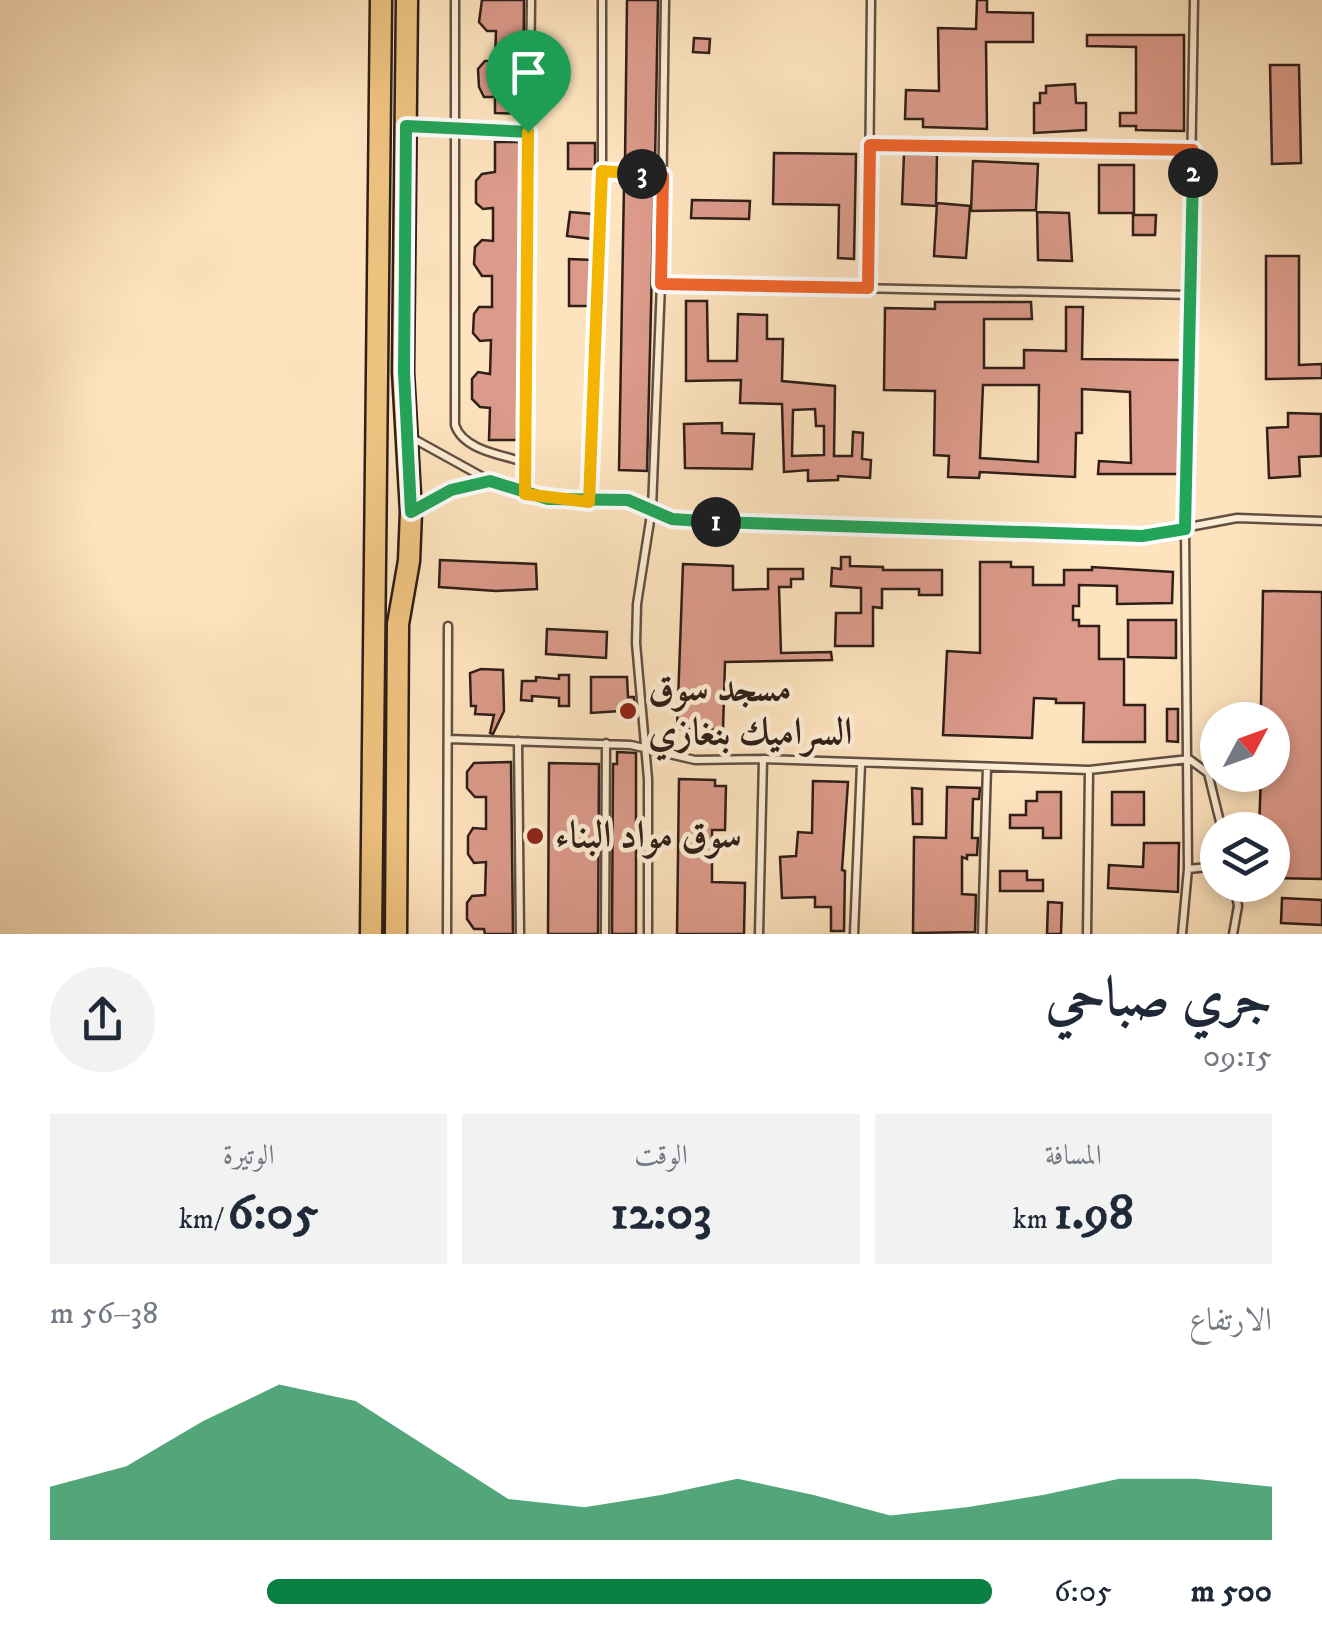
<!DOCTYPE html>
<html lang="ar">
<head>
<meta charset="utf-8">
<style>
  :root { --surface:#fff; --page:#f2f2f3; --text:#1f2937; --muted:#747a83; --accent:#0b8043 }
  body { margin:0; font-family:"IM FELL DW Pica",Amiri,serif; background:var(--page); color:var(--text); direction:rtl; height:100vh; display:flex; flex-direction:column; font-size:38px; white-space:nowrap }
  * { box-sizing:border-box; margin:0 }
  p { font-size:32px; color:var(--muted) }
  .icon { flex:none; width:55px; height:55px; fill:none; stroke:currentColor; stroke-width:2; stroke-linecap:round; stroke-linejoin:round }
  .map { position:relative; height:934px; overflow:hidden; direction:ltr }
  .drawer { display:flex; flex-direction:column; background:var(--surface); flex:1 }
  .drawer>* { flex:none }
  .needle { width:65px; rotate:49deg }
  .fabs { position:absolute; left:1200px; top:702px; display:grid; gap:20px }
  .fabs a { display:grid; place-items:center; width:90px; height:90px; border-radius:50%; background:var(--surface); box-shadow:0 5px 15px #0003; font-size:50px }
  .pin { position:absolute; display:grid; place-items:center; width:85px; height:85px; color:#fff; margin:-102px -42px; border-radius:50% 50% 50% 0; rotate:-45deg; box-shadow:0 0 10px #0007 }
  .pin .icon { rotate:45deg }
  .km { position:absolute; width:50px; height:50px; margin:-25px; border-radius:50%; background:#222; color:#fff; font-size:28px; line-height:50px; text-align:center }
  .round { display:grid; place-items:center; flex:none; width:105px; height:105px; border-radius:52px; background:var(--page) }
  .headline { display:flex; align-items:center; justify-content:space-between; height:170px; padding:0 50px }
  h1 { font-size:55px; font-weight:700; line-height:75px }
  .stats { display:grid; grid-template-columns:repeat(3,1fr); gap:15px; height:170px; padding:10px 50px }
  .stats div { display:grid; align-content:center; border-radius:0px; background:var(--page); text-align:center }
  .stats b { font-size:50px; font-weight:700 }
  .stats small { font-size:28px; font-weight:400 }
  .stats p { font-size:28px }
  .chart { height:280px; padding:20px 50px }
  .chart p { display:flex; justify-content:space-between }
  .chart svg { width:100%; height:180px; margin-top:10px; fill:var(--accent); opacity:.7 }
  ul { padding:0 50px; list-style:none; font-size:32px }
  li { display:grid; grid-template-columns:160px 120px 1fr; align-items:center; height:75px }
  li i { height:25px; border-radius:12px; background:var(--accent) }
  .map>svg:first-child { display:block }
  .building { fill:#db9a8a; stroke:#2f1f18; stroke-width:2.5; fill-rule:evenodd }
  .lines { fill:none; stroke-linecap:round; stroke-linejoin:round }
  .lane-casing { stroke:#625042; stroke-width:11 }
  .primary-casing { stroke:#2f1f18; stroke-width:25 }
  .lane { stroke:#feedd5; stroke-width:6 }
  .primary { stroke:#eec27f; stroke-width:20 }
  .split-1-casing { stroke:#fff; stroke-width:20 }
  .split-2-casing { stroke:#fff; stroke-width:20 }
  .split-3-casing { stroke:#fff; stroke-width:20 }
  .split-4-casing { stroke:#fff; stroke-width:20 }
  .split-1 { stroke:#22a559; stroke-width:12 }
  .split-2 { stroke:#22a559; stroke-width:12 }
  .split-3 { stroke:#f0652b; stroke-width:12 }
  .split-4 { stroke:#f5b400; stroke-width:12 }
  .poi-dot { fill:#8f2418; stroke:#feedd5; stroke-width:4 }
  .labels { text-anchor:middle; dominant-baseline:central; stroke-width:9; stroke-linejoin:round; paint-order:stroke }
  .poi-label { font-size:38px; font-weight:bold; fill:#2f1f18; stroke:#feedd5; text-anchor:start }
</style>
</head>
<body>
<div class="map">
<svg width="1322" height="934" viewBox="0 0 1322 934">
  <rect width="100%" height="100%" fill="#fde3be"/>
  <filter id="stains"><feTurbulence type="fractalNoise" baseFrequency=".002" numOctaves="4"/><feColorMatrix values="0 0 0 0 .2 0 0 0 0 .09 0 0 0 0 .02 0 0 0 .5 -.17"/></filter>
  <radialGradient id="worn" r=".72"><stop offset=".6" stop-color="#630" stop-opacity="0"/><stop offset="1" stop-color="#630" stop-opacity=".3"/></radialGradient>
  <path class="building" d="M482,0h42l-1,114 -28,-1v-16h-11l-5,-10 -1,-18 7,-8h10l1,-30h-9l-8,-9z
    M627,0h31l-3,163 -30,-1z
    M977,0h10v12l46,1v29h-47l1,87 -64,-2v-8h-18l1,-29 33,1 -1,-63 38,1z
    M1087,35h97v96l-48,-1v-4h-16v-13h16v-66l-49,-1z
    M694,38l16,1 -1,14 -16,-1z
    M1270,65h29l2,98 -29,1z
    M1075,84l1,19h10v27l-52,3v-30h6v-10h6v-7z
    M495,142h27l-5,298h-28l1,-32 -10,-1 -8,-8v-20l6,-7 12,2 1,-34 -11,1 -7,-8 1,-19 5,-7h13v-31h-10l-8,-12 1,-17 7,-7 11,1v-33l-10,1 -7,-6v-22l6,-7 13,-2z
    M568,143h27v26h-27z
    M774,153l82,1 -2,105 -16,-1 1,-53 -66,-1z
    M904,154l33,1 -1,51 -34,-2z
    M973,161l65,3 -2,46 -65,1z
    M1099,165h35v48h-35z
    M624,185l30,1 -7,285 -28,-1z
    M692,200l58,1 -1,18 -58,-1z
    M937,203l33,3 -4,52 -32,-2z
    M570,212l23,2 -1,25 -25,-3z
    M1037,212l32,1 3,48 -34,-1z
    M1133,215h23l-1,20h-22z
    M1266,256h33v109l23,-1v14l-56,1z
    M569,259l23,1 -2,46h-21z
    M686,301h21l1,60h29l1,-47 29,1v24h16l-1,42 53,5 -1,70h18l1,-24 10,1 -1,26 9,1 -1,18 -32,-2v4l-30,1v-11l-24,2 -2,-68 -42,-1 1,-23 -55,1zM815,409l1,17h8v29l-32,1 1,-46z
    M935,302h96l1,17h-48v49h40v-18l42,1v-44h17l-1,52 99,1 -2,114h-81l1,-13 32,2 -1,-71 -48,-3v44h-6l-1,44 -95,-5 -1,6 -31,-1 1,-21 -15,-1 1,-64 -51,-1 1,-82 50,1zM983,385h56l-1,77 -58,-4z
    M1288,413l33,1v42l-22,1 1,19 -31,2 -2,-50 21,-1z
    M722,423v10l32,1 -2,35 -67,-1 -1,-44z
    M841,557h9v9l33,1v3h59v25h-23v-6h-37v19l-9,-1v39h-38l1,-33h25v-25l-30,-2 1,-18 9,1z
    M440,560l96,4 1,25 -41,2 -57,-4z
    M980,562h31v5h22v18h31v-15h28v-3l81,5 -1,31 -55,1v-18l-38,-1v21h-6v14h6v6h20v33h25v46h21v37h-62l1,-39h-28v-4l-22,-1 -2,40 -89,-3 4,-84 33,2z
    M683,564l50,2v24l35,-1v-20h35v10h-12v8h-12l2,66 50,-1 1,8 -107,2 -2,68 -46,-1z
    M1263,591l59,1v287l-50,-1v-48h-13l2,-55h11v-55h-10l-1,-16z
    M1128,620h48v38l-48,-1z
    M547,629l60,3 -1,26 -60,-4z
    M481,669l22,1 1,41 -11,23 -3,-1 4,-18 -19,-1 1,-8h-5l-1,-33z
    M559,675h10v31h-10v-8l-27,-2v5l-11,-1 1,-19h14v-4l23,2z
    M591,677h36l1,20h6l1,13 -44,3z
    M1167,709h11v33l-11,-1z
    M617,752l19,1v181h-24l1,-170h4z
    M511,762l2,172h-28l-1,-5h-10l-7,-10v-16l5,-7 13,-1 1,-33 -12,1 -6,-9v-18l5,-8 13,1v-32h-11l-8,-9v-16l7,-9z
    M549,763l50,1 -1,170h-50z
    M679,779l36,1v6h11l-1,44h-13v52l33,1 -1,51h-67z
    M813,781l35,1 -6,88 3,1 -1,60h-13v-24h-16v-10l-33,1 -2,-41 16,-1 2,-24 14,1z
    M947,787l33,1 -1,11h-6l-1,39h6l-1,17h-10v4l-5,-2v37l14,1 -1,37 -62,1 1,-96 32,1z
    M912,788l10,1v35h-9z
    M1037,792h24v46h-18v-10h-33v-13h16v-14h11z
    M1112,792h32v33h-32z
    M1144,843h35l-1,49 -70,-4 1,-23 34,2z
    M1000,871h27v9h16v11h-43z
    M1282,898l40,2v25l-41,-2z
    M1048,902l14,1 -1,31h-14z"/>
  <g class="lines">
    <defs>
      <path id="lane" d="M455,0v425c8,25 47,30 70,37
        M409,126l119,6
        M870,145l323,5
        M602,171l61,4
        M661,284l530,11
        M868,288l3,-288
        M414,439l76,42 35,13 64,8 39,-2 52,20 461,16 96,-18 85,3
        M525,494l6,-494
        M589,502l13,-331v-171
        M417,509l34,-19 38,-9
        M449,739l182,6 64,15 68,-1 326,11 100,-11 19,14 14,57
        M518,741l2,193
        M1188,869l30,-3
        M447,934l1,-308
        M605,934l1,-191
        M648,934v-155l-12,-136 1,-39 15,-96 9,-224 4,-284
        M759,934l4,-175
        M854,934l7,-170
        M982,934l5,-167
        M1087,934l2,-164
        M1182,934l6,-65 -3,-340 9,-529
        M1233,934l5,-28 -4,-21"/>
      <path id="primary" d="M371,934l10,-934
        M396,934l2,-310 11,-63 2,-49 -8,-140 4,-372"/>
    </defs>
    <use href="#lane" class="lane-casing"/>
    <use href="#primary" class="primary-casing"/>
    <use href="#lane" class="lane"/>
    <use href="#primary" class="primary"/>
  </g>
  <g class="lines">
    <defs>
      <path id="split-1" d="M528,132l-122,-6 -2,246 7,140 40,-22 39,-9 58,18 80,1 44,19 44,3"/>
      <path id="split-2" d="M716,522l426,14 43,-7 8,-356"/>
      <path id="split-3" d="M642,174l21,2 -2,108 207,4 2,-143 323,5v23"/>
      <path id="split-4" d="M528,132l-3,362 64,8 13,-331 40,3"/>
    </defs>
    <use href="#split-1" class="split-1-casing"/>
    <use href="#split-2" class="split-2-casing"/>
    <use href="#split-3" class="split-3-casing"/>
    <use href="#split-4" class="split-4-casing"/>
    <use href="#split-1" class="split-1"/>
    <use href="#split-2" class="split-2"/>
    <use href="#split-3" class="split-3"/>
    <use href="#split-4" class="split-4"/>
  </g>
  <g class="poi-dot">
    <circle cx="628" cy="711" r="10"/>
    <circle cx="535" cy="836" r="10"/>
  </g>
  <g class="labels">
    <g class="poi-label">
      <text x="648" y="689">مسجد سوق<tspan x="648" dy="44">السراميك بنغازي</tspan></text>
      <text x="555" y="836">سوق مواد البناء</text>
    </g>
  </g>
  <rect width="100%" height="100%" filter="url(#stains)"/>
  <rect width="100%" height="100%" fill="url(#worn)"/>
</svg>
<div class="fabs">
<a><svg class="needle" viewBox="-14 -14 28 28"><path d="M0-13l5 13h-10z" fill="#e53935"/><path d="M0 13l5-13h-10z" fill="#747a83"/></svg></a>
<a><svg class="icon" aria-label="layers" viewBox="0 0 24 24"><path d="M12 4l9 5-9 5-9-5zM3 14l9 5 9-5"/></svg></a>
</div>
<div class="pin" style="left:528px;top:132px;background:#1e9e55"><svg class="icon" aria-label="arrive" viewBox="0 0 24 24"><path d="M6 21V4h12l-3 4 3 4H6"/></svg></div>
<b class="km" style="left:716px;top:522px">1</b>
<b class="km" style="left:1193px;top:173px">2</b>
<b class="km" style="left:642px;top:174px">3</b>
</div>
<section class="drawer">
<div class="headline"><div><h1>جري صباحي</h1><p>09:15</p></div><a class="round"><svg class="icon" aria-label="share" viewBox="0 0 24 24"><path d="M12 15V3M7 8l5-5 5 5M5 13v7h14v-7"/></svg></a></div>
<div class="stats">
<div><p>المسافة</p><b>1.98<small> km</small></b></div>
<div><p>الوقت</p><b>12:03</b></div>
<div><p>الوتيرة</p><b>6:05<small> /km</small></b></div>
</div>
<div class="chart"><p><span>الارتفاع</span>38–56 m</p>
<svg viewBox="0 0 160 44" preserveAspectRatio="none"><path d="M0 44V31L10 26L20 15L30 6L40 10L50 22L60 34L70 36L80 33L90 29L100 33L110 38L120 36L130 33L140 29L150 29L160 31V44z"/></svg>
</div>
<ul>
<li><b>500 m</b>6:05<i style="width:77%"></i></li>
</ul>
</section>
</body>
</html>
